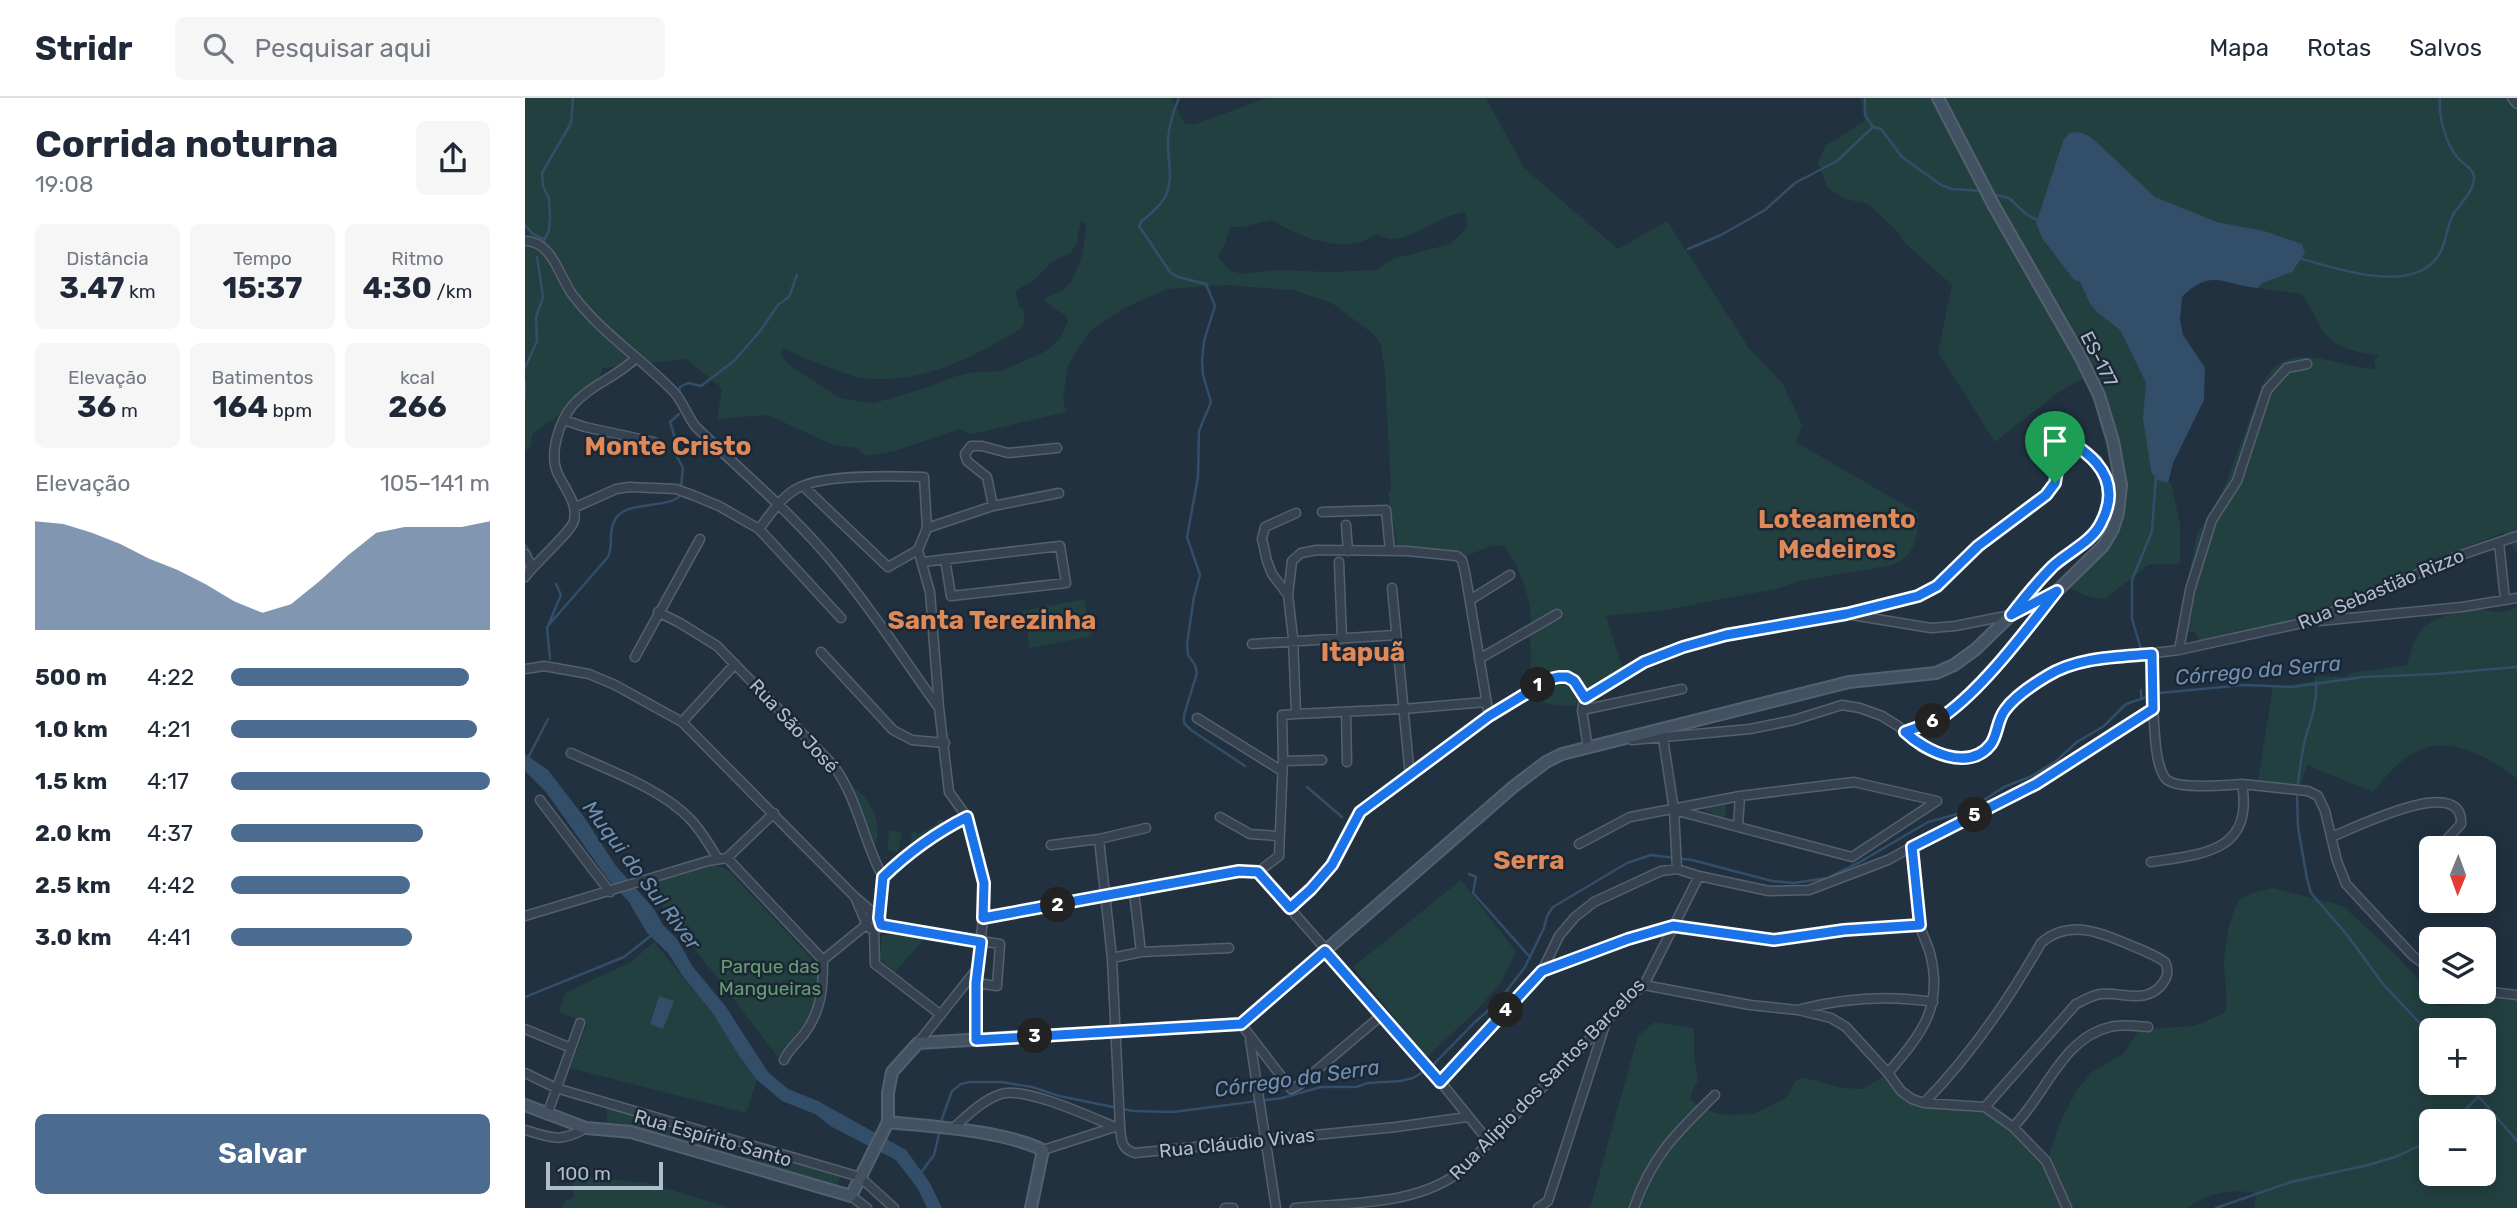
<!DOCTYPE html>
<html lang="pt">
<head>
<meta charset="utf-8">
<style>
  :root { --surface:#fff; --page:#f6f6f7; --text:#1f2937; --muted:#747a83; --line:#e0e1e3; --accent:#4c6b91 }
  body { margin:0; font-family:Rubik,sans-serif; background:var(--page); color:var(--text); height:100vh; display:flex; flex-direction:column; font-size:26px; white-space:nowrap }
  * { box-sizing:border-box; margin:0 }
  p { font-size:23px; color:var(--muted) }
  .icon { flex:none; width:38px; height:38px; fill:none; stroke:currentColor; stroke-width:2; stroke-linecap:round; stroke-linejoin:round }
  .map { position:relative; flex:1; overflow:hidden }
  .sheet { display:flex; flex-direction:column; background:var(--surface); width:525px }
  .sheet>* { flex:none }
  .needle { width:46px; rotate:181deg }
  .buttons { position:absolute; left:1894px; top:738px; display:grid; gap:14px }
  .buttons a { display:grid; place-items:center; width:77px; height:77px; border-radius:10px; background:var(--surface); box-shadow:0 4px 18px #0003; font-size:35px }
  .scale { position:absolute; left:21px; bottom:18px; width:117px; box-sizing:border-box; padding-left:7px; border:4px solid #b2bdcb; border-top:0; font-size:19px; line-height:24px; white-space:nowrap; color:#b2bdcb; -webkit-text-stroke:5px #1b2735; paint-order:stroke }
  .pin { position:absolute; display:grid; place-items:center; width:60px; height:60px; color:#fff; margin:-72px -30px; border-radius:50% 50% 50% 0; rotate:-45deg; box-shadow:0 0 7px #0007 }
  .pin .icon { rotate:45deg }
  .km { position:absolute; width:35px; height:35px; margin:-18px; border-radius:50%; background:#222; color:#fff; font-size:19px; line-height:35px; text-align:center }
  .round { display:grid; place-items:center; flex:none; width:74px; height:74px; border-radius:10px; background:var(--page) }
  .headline { display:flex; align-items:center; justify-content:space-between; height:119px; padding:0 35px }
  h1 { font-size:38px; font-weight:700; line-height:52px }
  .stats { display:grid; grid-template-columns:repeat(3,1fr); gap:10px; height:119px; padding:7px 35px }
  .stats div { display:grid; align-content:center; border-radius:10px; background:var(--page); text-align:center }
  .stats b { font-size:30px; font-weight:700 }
  .stats small { font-size:19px; font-weight:400 }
  .stats p { font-size:19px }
  .chart { height:196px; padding:14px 35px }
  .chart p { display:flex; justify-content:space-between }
  .chart svg { width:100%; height:126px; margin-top:7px; fill:var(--accent); opacity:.7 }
  .action { display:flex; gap:14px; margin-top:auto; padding:14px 35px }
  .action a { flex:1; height:80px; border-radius:10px; background:var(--accent); color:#fff; font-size:28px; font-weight:700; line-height:80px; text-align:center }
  ul { padding:0 35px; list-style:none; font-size:23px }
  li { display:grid; grid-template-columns:112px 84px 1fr; align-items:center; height:52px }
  li i { height:18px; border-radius:9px; background:var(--accent) }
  header { display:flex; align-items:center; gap:42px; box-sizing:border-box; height:98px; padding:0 35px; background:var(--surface); border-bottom:2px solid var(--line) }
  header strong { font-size:33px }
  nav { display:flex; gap:38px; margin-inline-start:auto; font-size:24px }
  .search { width:490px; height:63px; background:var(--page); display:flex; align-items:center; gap:18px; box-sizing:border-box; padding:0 24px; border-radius:10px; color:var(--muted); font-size:26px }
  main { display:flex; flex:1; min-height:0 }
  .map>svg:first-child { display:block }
  .green { fill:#234041; fill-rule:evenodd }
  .water { fill:#334e69 }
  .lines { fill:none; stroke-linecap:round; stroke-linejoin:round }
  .stream { stroke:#334e69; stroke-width:2.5 }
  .minor-casing { stroke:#54606e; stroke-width:11 }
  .secondary-casing { stroke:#54606e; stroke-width:14 }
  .minor { stroke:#364250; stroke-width:8 }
  .secondary { stroke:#435263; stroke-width:10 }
  .route-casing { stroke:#fff; stroke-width:14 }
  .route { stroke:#1a73e8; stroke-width:9 }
  .labels { text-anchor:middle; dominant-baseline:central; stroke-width:5; stroke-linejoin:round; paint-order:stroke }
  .street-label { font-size:19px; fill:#b2bdcb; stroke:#1b2735 }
  .park-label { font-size:19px; fill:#669e6f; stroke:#1b2735 }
  .water-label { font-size:21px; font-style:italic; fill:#6f90b2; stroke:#1b2735 }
  .district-label { font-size:26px; font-weight:bold; fill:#e08958; stroke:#1b2735 }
</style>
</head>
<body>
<header>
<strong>Stridr</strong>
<div class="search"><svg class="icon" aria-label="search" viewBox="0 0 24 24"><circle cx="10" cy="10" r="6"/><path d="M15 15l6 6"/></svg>Pesquisar aqui</div>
<nav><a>Mapa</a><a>Rotas</a><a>Salvos</a></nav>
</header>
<main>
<section class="sheet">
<div class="headline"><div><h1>Corrida noturna</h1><p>19:08</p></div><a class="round"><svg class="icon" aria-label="share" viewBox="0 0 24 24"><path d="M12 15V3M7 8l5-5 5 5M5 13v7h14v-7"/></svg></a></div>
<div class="stats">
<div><p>Distância</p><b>3.47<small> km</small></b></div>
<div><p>Tempo</p><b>15:37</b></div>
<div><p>Ritmo</p><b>4:30<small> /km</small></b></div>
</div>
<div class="stats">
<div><p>Elevação</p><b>36<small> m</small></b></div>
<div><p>Batimentos</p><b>164<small> bpm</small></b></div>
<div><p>kcal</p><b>266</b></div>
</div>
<div class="chart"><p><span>Elevação</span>105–141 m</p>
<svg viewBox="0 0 160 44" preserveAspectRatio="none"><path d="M0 44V6L10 7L20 10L30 14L40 19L50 23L60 28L70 34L80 38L90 35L100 27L110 18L120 10L130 8L140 8L150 8L160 6V44z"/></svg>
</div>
<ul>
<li><b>500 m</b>4:22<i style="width:92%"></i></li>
<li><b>1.0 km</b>4:21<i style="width:95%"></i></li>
<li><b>1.5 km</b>4:17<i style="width:100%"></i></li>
<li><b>2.0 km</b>4:37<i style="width:74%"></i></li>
<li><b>2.5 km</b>4:42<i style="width:69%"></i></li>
<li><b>3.0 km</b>4:41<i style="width:70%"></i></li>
</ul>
<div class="action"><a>Salvar</a></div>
</section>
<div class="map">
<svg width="1992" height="1110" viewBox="0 0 1992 1110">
  <rect width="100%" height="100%" fill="#213140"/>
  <path class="green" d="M0,0h646l14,26h10l73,-26h218l38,70 94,81 49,-28 82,127 34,36 19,41 -6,17 122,71c0,26 -3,45 -30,53l-90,15 -18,7 -115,22 -59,6 20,64c-12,8 -25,18 -39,24 -12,5 -52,0 -60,-9 6,-24 4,-33 3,-56 0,-7 1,-15 1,-22 -2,-23 -12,-53 -28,-72l-12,1 -37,15 -6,-5 -50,-6 -10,-58 3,-1 -6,-117 -4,-30 -8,-10 -41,-31 -39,-13 -67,-5 -59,4 -41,18 -36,24 -22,34 -5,35 3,12 -94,22 -13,-5 -64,22 -28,5 -11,-8 -25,-4 -63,-29 -51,4 5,-31 -36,-29 -84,9 -4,20 -65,45 -3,14 -5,5zM940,114l3,15 -18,17 -57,15 -16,11 -48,2 -56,-2 -31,4 -13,-4 -11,-14 8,-14 4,-15h12l30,-7c29,18 74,36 104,14 4,1 11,5 15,5 23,0 49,-24 74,-27zM556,122l5,5c0,17 -7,52 -21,63 -5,5 -13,7 -19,10l-1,4 21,14 2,5 -8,18 -14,12 -44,20 -28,1 -21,5 -24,10 -55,16 -32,-4 -53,-34 -7,-9v-6l5,-1c10,7 23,11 34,15 12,5 24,10 36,13 59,11 117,-20 166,-50l2,-7 -2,-11 -4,-2 -4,-16 19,-11 18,-18 19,-10 5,-7z
    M1335,0h657v455l-14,-20 -62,23 -135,63 -106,22 -5,-9h-17l19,-97 29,-51 36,-99c24,-51 74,-17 114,-16l-2,-9 5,-5c-21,-2 -46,-7 -58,-27 -6,-12 -11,-23 -19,-34l-44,-6 5,-5 29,-11 -46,-45c-20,0 -76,-20 -92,-31 -22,-15 -43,-41 -63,-59l-28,4 -27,82 6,15 33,43 5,1 10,22 8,9 22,17 26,53 -2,35 7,53 13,12h7l9,41v40h-31l-44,35c-15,-1 -27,-5 -38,-14l45,-58 3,-46 -21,-80 -11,-23 -27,16 -61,48 -57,-90 14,-67 -45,-40 -10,-14 -29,-27 -23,-5 -17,-11 -10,-25 7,-17 40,-25z
    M559,501l8,37 -62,12 -7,-37z
    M1992,509v172c-29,-22 -68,-47 -105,-25 -16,9 -28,25 -39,38l-66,-27 -8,26 -42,-4 16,-100 42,-6v-5l31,1 4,-4 57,-8c9,-33 13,-42 47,-52 8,-2 19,-5 27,-4 17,3 18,6 36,-2z
    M328,689c20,13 30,39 21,62l-23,-60z
    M1202,700l-2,21 -35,-16z
    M419,721l-2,5 -32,23 2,-15 2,-2 3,5 20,-11v-4z
    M364,732l13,2 -4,20 -11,-2z
    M186,766l17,6 83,88c21,40 -10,70 -33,99l-130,-169 1,-5z
    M936,782l55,72 -15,30 -23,27 -51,48 -74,-90z
    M1747,790l71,18 53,49 28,30 14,21 39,-2 40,-12v216h-263l2,-12 -2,-3c-25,-5 -47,1 -67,15h-597l48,-172 17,-14 39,6v26l4,27 -5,7 -3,11 12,10 23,6 29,-1 32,-16 10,-17 9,-3 37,10 20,1 24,-14 24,27 74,7 64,54 2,-11 11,-32 16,-30 15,-18 31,-18 16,-23 9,-2 46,-3 31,-13c4,-17 -1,-33 -1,-50 1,-15 6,-54 17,-64 8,-7 22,-8 31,-11zM1906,933h52v52h-52zM1906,1024h52v52h-52z
    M362,836l38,4 -30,34 -15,-13 2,-23z
    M129,844l106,129 -14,42 -176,-45 17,-44 -28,-12 6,-19 66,-31z
    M82,1006l100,30 -4,13 -68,-21 -28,-2z
    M223,1048l93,28 -4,13 -93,-28z
    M47,1074l12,5 64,6 83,25h-169l3,-7 9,-4z"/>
  <path class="water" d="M1554,34l12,5 64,60 62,25 47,9 38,13 3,9 -13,19 -29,11 -5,5c-34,-3 -47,-21 -76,9l-2,23 3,15 22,33 -1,32 -31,63 -5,20 -11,-3 -6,-9 -8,-53 3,-35 -26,-53 -22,-17 -8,-9 -10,-22 -6,-2 -32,-42 -6,-15 27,-82 6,-8z
    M0,656l23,16 36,47 32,49 38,43 9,16 14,14 16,28 33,40 42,65 20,17 30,12 88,49 24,33 12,25h-15l-9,-19 -22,-29 -64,-33 -17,-13 -33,-13 -25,-21 -19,-26 -24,-39 -32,-40 -14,-22 -21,-20 -18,-31 -22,-24 -61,-86 -21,-21z
    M134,898l15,5 -11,28 -13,-5z"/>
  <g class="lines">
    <path class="stream" d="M654,0c-6,14 -10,27 -11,42 -1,20 7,40 -4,59 -6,9 -15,16 -23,23l-2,4 31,46 8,5 28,7 9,22 -11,35 -2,20 1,14 8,27 -12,29 -1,46 -11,60 13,38 -6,22 -7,47 1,11 7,10 2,8 -13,42v8l7,7 54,36
      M1340,0v17l8,12 8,2 21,28 39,28 11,4 29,2
      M1466,96l18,4 17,16 13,7
      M0,127l8,9 11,5
      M18,145l6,-13 1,-13 -1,-18 -6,-13 -1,-13 29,-50 2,-25
      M1163,151l33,-14 44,-25 30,-27 42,-22 36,-34
      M1774,160c35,10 109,36 137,1 11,-14 9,-29 17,-44 6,-11 26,-28 20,-42 -3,-6 -11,-10 -15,-15 -12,-14 -20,-42 -18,-60
      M0,270l12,-27 -1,-24 7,-20 -6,-40
      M0,285v15
      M154,294l1,-5 8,-4 13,3 33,-25 27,-31 17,-25 11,-8 8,-22
      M154,316l-9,8 6,19 1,16 6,11 -2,19
      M0,447l6,9
      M22,529l61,-70c5,-10 1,-22 5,-33 8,-25 48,-14 66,-27
      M1616,551l-9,-30v-39l20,-49 4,-55
      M25,561l-3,-31 14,-33 -5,-11
      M1616,599v-7
      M4,658l19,-37
      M1773,685c2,-17 4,-34 9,-51 6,-17 10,-31 9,-50
      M782,689l35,30
      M1772,699l1,30 9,52 4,14 37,43 35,48 48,51
      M944,776l7,3 -3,16 57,64
      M0,899l99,-40 29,-23
      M907,968l43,-44 23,-20 27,-35 19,-39 3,-12 6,-9 74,-44 24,-8 41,5 80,21 22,2 33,-5 33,-16 68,-40 26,-7 24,-11 26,-17 28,-11 24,-15 21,-19 27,-16 22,-22 33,-11 85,-8 48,2 71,-10 73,-3 81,-7
      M1942,985l50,58
      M1928,1024l25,-25
      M415,1026l12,-33 9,-7 9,-2h31l31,5 27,9 74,15 40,1 109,-14 39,-11h35l12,-4 33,-2 12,-3 13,-8
      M395,1076l14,-19 6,-25
      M1691,1110l75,-26 77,-17 30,-9 33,-16"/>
    <defs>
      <path id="minor" d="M1987,0l5,6
        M0,143c27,0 34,35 47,53 28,38 69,64 101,97 10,10 14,25 23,36 46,45 97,87 138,137 38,45 70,96 105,144
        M39,322l21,7 69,15
        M278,388l85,81 30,-17
        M468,408l-6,-29 -20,-16 -2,-7 6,-8h11l26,7 49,-5
        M51,409l40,-18 13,-2 47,2 19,7 24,10 40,23 82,89
        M797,414l64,-2 4,41
        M821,427l2,26
        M402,430l66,-22 66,-13
        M234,431c11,-14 23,-34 41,-42 27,-13 94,-11 124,-10l3,51 -9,22
        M1974,445l6,56
        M393,452l12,42 9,116 10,84 18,25 17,66 -1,35 -7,65v57
        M0,456l7,13 -2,2
        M398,464l137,-16 6,37 -115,13 -6,-37
        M814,464l3,77
        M0,479c9,-13 46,-45 49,-56 4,-19 -10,-33 -17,-49 -8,-20 3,-51 15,-66 18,-21 45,-29 64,-48
        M867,490l18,189
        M763,497l4,-34 9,-8 16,-3 90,1 50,5 5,4 3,12 24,144
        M945,502l40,-25
        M133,514l22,11 37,23 116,119c25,33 30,76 50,112
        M1794,523l143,-14 55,-9
        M727,546l144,-9
        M1654,552l11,-60 22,-70 25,-39 30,-91 20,-22 20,-4
        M296,554l72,78 19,10 33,3
        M110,559l65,-118
        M954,561l78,-45
        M0,571l19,-3 45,8 26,11 67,37 173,175
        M1057,612l100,-21
        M821,614l1,50
        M771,616l107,-5 83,-7
        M672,620l85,53
        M157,624l53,-58
        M1380,634c12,-5 29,-9 40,-17 41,-30 78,-81 109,-121
        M1138,640l11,72 3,59
        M1107,642l118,-11 44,-9 48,-15 18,3 22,8 16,10 23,21 15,7 14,4 22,-2 18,-10 15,-37 16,-16 29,-19 19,-8 19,-5 91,-11 133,-29 143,-64 62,-21
        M1063,650l-6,-38 3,-12 59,-36 39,-15 43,-12 120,-21 85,14 24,-2 56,-11 44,-50 30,-24 16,-17 7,-25 -2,-21 -9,-18 -21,-17 -33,-16 -5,4 8,23 11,17 -2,12 -9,12 -68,51 -41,40 -19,10 -72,18
        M46,655c37,17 91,36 119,66 11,11 20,27 28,40
        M758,663l39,-1
        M1717,686l66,7 10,5 7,15 12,50 9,23 67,72 18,13
        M15,702l70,92
        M695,719l30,17 28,2
        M1213,728l2,-30
        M1806,739c22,-8 133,-65 130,-13l-23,25
        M574,741l13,119 8,168c1,14 1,23 15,27l261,-26 71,-10
        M1054,746l51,-27 110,-21 114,-14 83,19 -85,56 -178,-47
        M526,747l48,-6 47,-11
        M202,760l96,102 43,-35 4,-9h7l4,6 -1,5 -6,4 -8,-6
        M202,760l47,-45
        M1626,764c52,-8 103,-10 91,-78 -16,1 -65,6 -76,-5 -12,-14 -11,-53 -13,-70
        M733,774l21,-16 4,-97 -1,-44 14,-1 -3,-76 -5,-43 -16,-21 -5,-13 -5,-22 3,-12 31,-14
        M733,774l168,192 64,79
        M609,794l7,60
        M764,809l22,-18 21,-24 28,-53 129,-96 61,-37c20,-5 25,4 35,19
        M0,818l183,-55 19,-3
        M354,820c1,-12 0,-28 4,-39 7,-20 64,-52 84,-62
        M458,820l256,-47 19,1
        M341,825l-11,-26 22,19
        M356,827l119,19 -3,42 -21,-3
        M349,833l1,33 66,51
        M587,860l29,-6 88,-4
        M1017,873l86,-32 45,-13 85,13 16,1 70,-10 76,-5
        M1119,887l106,20 48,5 33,8 15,9 42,46 13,18 11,8 12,4 61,4 28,20 33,34 21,47
        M1958,893l34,4
        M1276,911c43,-11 88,-14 132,-7
        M716,926l50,65 8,-4 83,-70
        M0,931l46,19
        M725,942l26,168
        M393,945l59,-74
        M259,962c4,-10 14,-18 20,-26 18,-24 19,-46 19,-74
        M0,975l31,15 304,89 34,31
        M1363,975c33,-39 56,-65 42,-120 -3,-11 -9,-20 -11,-31 -4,-25 -5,-50 -7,-75
        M915,983l102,-110 17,-35 16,-19 19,-15 67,-31 16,-2 22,7 70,15 40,-1 79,-30 62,-34 40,-18 46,-24 117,-75 -1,-55
        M1399,1005c47,-48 84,-102 117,-160 28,-24 59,-11 89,2 12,5 25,10 35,17 4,8 3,14 -2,21 -16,22 -39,9 -62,11 -9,1 -17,6 -25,10l-91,103
        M22,1017l33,-92
        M1488,1029c32,-31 49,-89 97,-100 12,-3 26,-1 38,0
        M427,1031c14,-12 30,-29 49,-35 23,-8 90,23 114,33l5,-1
        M0,1032c27,8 35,13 61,-2
        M518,1052l72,-23
        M326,1098l16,12
        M700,1110h8
        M770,1110c55,-6 123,-2 167,-38l144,-148 18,-22 20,-15 55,-109
        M1013,1110l10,-7 57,-176
        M1109,1110c17,-51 43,-76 81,-113"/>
      <path id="secondary" d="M0,1007l61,23 45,4 220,64 37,-74v-29l4,-21 26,-29 323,-19 272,-237 33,-25 16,-8 287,-72 87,-9 18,-8 22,-16 35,-34 46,-24 46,-45 10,-17 5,-16 3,-28 -8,-44 -14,-46 -19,-39 -86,-150 -56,-108
        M363,1024c47,5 113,8 155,28l-12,58"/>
    </defs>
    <use href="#minor" class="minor-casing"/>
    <use href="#secondary" class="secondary-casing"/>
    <use href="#minor" class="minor"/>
    <use href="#secondary" class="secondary"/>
  </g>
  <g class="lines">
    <defs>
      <path id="route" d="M1518,329c38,19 85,45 58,96 -9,19 -33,29 -48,43 -15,15 -29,32 -42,49l46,-24c-31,39 -72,95 -112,124 -11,8 -28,12 -40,17 20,19 64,41 86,12 7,-10 6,-24 14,-34 10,-14 27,-25 42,-34 30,-19 70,-19 105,-22l1,55 -117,75 -124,63 8,78 -76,5 -70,10 -101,-14 -45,13 -86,32 -102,111 -115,-131 -84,73 -265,16v-57l5,-41 -100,-17 -2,-7 4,-41c26,-25 52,-44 84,-60l17,66 -1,35 256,-47 19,1 32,36 21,-19 21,-24 28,-53 129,-96 61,-37 9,-2h8l7,4 11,17 59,-36 39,-15 43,-12 120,-21 72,-18 19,-10 41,-40 68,-51 9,-12 2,-12 -11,-17 -8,-23z"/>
    </defs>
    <use href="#route" class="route-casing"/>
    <use href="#route" class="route"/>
  </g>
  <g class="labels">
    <g class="street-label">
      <text transform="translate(1574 261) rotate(63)">ES-177</text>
      <text transform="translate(1856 491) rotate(-23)">Rua Sebastião Rizzo</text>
      <text transform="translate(269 628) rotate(47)">Rua São José</text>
      <text transform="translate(1022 981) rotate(-46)">Rua Alipio dos Santos Barcelos</text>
      <text transform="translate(188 1040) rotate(16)">Rua Espírito Santo</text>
      <text transform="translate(712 1045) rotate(-6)">Rua Cláudio Vivas</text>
    </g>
    <g class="park-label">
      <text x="245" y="868">Parque das<tspan x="245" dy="22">Mangueiras</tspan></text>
    </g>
    <g class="water-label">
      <text transform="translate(1733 572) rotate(-5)">Córrego da Serra</text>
      <text transform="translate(117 777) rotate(53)">Muqui do Sul River</text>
      <text transform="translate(772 980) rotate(-8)">Córrego da Serra</text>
    </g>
    <g class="district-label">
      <text x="143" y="348">Monte Cristo</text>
      <text x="1312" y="421">Loteamento<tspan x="1312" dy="30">Medeiros</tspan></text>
      <text x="467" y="522">Santa Terezinha</text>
      <text x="838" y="554">Itapuã</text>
      <text x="1004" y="762">Serra</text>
    </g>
  </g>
</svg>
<div class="buttons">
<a><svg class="needle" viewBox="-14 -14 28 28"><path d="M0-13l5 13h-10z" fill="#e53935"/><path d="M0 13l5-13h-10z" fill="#747a83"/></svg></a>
<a><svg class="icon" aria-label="layers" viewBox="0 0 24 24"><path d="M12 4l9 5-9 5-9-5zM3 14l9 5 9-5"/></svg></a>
<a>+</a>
<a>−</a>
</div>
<div class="scale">100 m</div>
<div class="pin" style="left:1530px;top:385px;background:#1e9e55"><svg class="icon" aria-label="arrive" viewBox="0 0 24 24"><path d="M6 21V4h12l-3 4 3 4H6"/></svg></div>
<b class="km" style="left:1013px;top:587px">1</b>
<b class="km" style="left:533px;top:807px">2</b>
<b class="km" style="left:510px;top:938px">3</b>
<b class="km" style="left:981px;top:912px">4</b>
<b class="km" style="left:1450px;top:717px">5</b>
<b class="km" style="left:1408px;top:623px">6</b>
</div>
</main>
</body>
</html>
